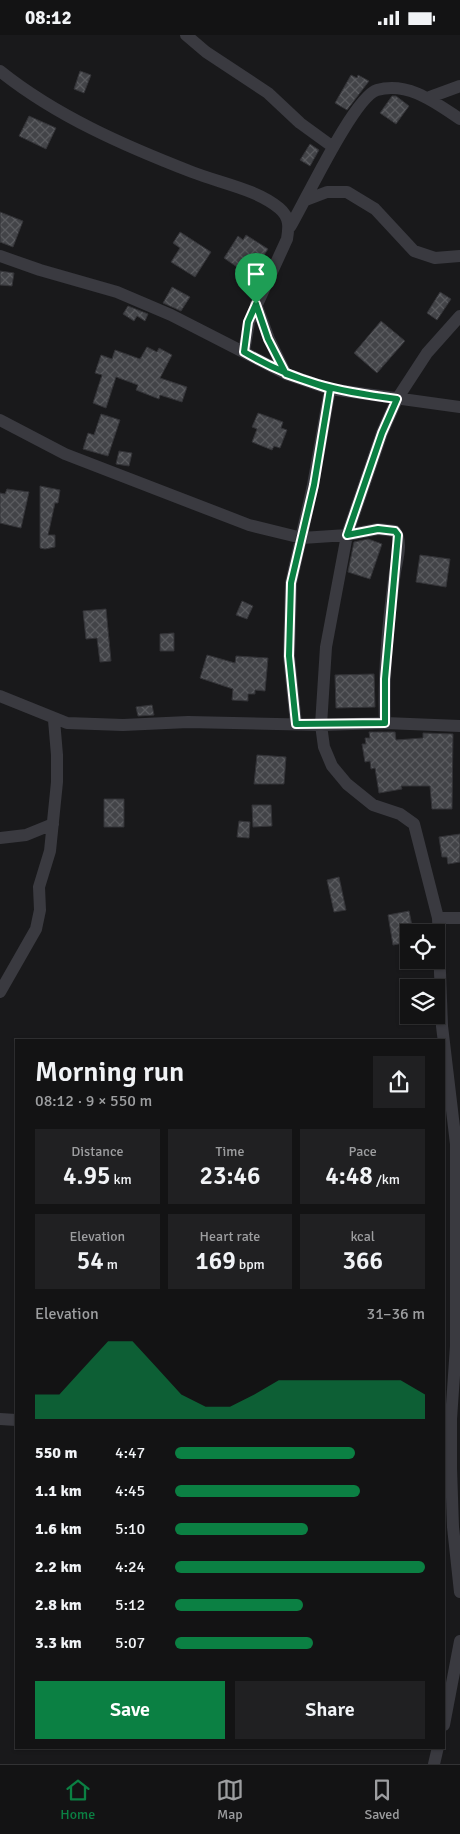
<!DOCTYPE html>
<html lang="en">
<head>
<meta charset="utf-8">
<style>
  :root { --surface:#131314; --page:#202022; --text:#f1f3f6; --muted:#9d9ea0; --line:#323234; --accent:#0b8043 }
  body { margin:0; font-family:Signika,sans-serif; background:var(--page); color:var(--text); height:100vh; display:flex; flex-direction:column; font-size:19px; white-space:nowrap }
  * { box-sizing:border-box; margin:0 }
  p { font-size:16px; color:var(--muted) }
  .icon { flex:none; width:28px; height:28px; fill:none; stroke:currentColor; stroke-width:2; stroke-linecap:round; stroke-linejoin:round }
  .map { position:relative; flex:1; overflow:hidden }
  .sheet { position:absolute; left:15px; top:1004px; width:430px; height:710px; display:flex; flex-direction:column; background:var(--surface); border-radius:0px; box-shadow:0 1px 4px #0004,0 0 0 1px var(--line) }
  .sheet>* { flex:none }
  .buttons { position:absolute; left:400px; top:889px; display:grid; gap:10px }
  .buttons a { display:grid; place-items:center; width:45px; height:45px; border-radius:0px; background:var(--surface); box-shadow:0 1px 4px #0004,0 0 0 1px var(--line); font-size:25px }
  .pin { position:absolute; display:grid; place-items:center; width:42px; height:42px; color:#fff; margin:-51px -21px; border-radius:50% 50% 50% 0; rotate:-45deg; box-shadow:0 0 5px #0007 }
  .pin .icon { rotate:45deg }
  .round { display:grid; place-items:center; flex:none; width:52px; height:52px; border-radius:0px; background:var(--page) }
  .summary { display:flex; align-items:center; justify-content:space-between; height:85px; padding:0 20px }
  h1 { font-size:28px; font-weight:600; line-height:38px }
  .metrics { display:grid; grid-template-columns:repeat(3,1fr); gap:8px; height:85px; padding:5px 20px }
  .metrics div { display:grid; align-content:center; border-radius:0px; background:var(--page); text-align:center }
  .metrics b { font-size:25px; font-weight:600 }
  .metrics small { font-size:14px; font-weight:400 }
  .metrics p { font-size:14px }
  .chart { height:140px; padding:10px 20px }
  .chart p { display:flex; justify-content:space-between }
  .chart svg { width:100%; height:90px; margin-top:5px; fill:var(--accent); opacity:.7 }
  .cta { display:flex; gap:10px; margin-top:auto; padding:10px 20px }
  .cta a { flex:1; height:58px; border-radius:0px; background:var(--accent); color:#fff; font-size:20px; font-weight:600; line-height:58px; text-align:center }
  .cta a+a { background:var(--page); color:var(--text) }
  ul { padding:0 20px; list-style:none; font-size:16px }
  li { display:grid; grid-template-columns:80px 60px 1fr; align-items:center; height:38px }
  li i { height:12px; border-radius:6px; background:var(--accent) }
  .status { display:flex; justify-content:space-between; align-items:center; height:35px; padding:0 25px; background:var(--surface); direction:ltr }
  .status svg { height:14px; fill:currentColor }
  .dock { display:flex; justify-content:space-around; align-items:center; height:70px; border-top:1px solid var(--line); background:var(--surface); font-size:14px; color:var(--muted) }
  .dock a { display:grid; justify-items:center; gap:2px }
  .dock .selected { color:var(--accent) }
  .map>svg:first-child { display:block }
  .building { fill:url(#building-cross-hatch); stroke:#333337 }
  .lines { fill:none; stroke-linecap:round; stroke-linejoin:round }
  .street { stroke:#3a3a40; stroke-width:12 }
  .route-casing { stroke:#fff; stroke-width:10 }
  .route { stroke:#0b8043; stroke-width:6 }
</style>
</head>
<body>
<div class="status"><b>08:12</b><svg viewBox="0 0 49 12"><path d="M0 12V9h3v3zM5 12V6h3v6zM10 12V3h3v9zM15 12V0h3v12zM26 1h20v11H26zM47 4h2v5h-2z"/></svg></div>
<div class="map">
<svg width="460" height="1729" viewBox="0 0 460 1729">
  <defs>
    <pattern id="building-cross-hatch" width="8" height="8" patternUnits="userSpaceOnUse" patternTransform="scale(1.25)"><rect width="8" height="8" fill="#434448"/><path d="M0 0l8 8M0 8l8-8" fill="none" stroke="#5b5c60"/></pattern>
  </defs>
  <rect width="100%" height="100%" fill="#19191b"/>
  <path class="building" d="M80,36l11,4 -7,18 -10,-4z
    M351,40l6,3 1,-3 11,6 -22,29 -12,-7z
    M392,61h4l13,10 -13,18 -16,-11z
    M29,81l27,12 -10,21 -27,-13z
    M310,109l9,6 -9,16 -10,-6z
    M0,177l23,9 -10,26 -13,-5z
    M180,197l31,20 -16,25 -24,-15 9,-14 -7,-5z
    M246,200l22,14 -17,26 -4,-2 -2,3 -10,-6 2,-3 -13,-9 14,-22 5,4z
    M0,236l14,2 -2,13 -12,-1z
    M172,252l18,10 -9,14 -18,-8z
    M440,257l11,7 -14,21 -10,-7z
    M128,271l20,8 -3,7 -8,-5 -3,5 -11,-7z
    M381,286l24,20 -28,32 -23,-20z
    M147,312l10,5 2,-4 13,7 -12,23 27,9 -5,15 -22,-7 -1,4 -23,-9 2,-5 -22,-8 -10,31 -13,-5 9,-28 -7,-2 6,-18 11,4 3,-9 25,9z
    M258,378l25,9 -2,6 6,2 -7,18 -6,-2 -2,4 -20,-8 5,-13 -5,-2z
    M101,379l19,6 -12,36 -25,-7 5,-16 6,2z
    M119,416l13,2 -3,13 -13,-2z
    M40,451l20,4 -2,13h-3l-7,32h7v12l-10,2 -5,-1z
    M7,454l22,3 -8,36 -21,-5v-30l5,1z
    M368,504l14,5 -12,35 -22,-7 6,-30z
    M420,520l30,4 -4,28 -30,-5z
    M242,566l11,5 -6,13 -11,-4z
    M106,574l5,52 -11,1 -3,-24 -11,1 -3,-28z
    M174,598v18h-14v-17z
    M207,620l28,8 1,-7 32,2 -3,33 -10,-1v4h-7v7l-16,-1 1,-11 -33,-11z
    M374,639l1,33 -39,1 -1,-33z
    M152,670l2,10 -16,1 -2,-9z
    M369,697h26l1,8 27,-2v-5l30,1 -1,75h-20l-2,-23h-29l1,3 -23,4 -4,-25 -4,1 -1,-8 -5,1 -3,-18h4l-1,-6h5z
    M257,720l29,2 -2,27h-30z
    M104,764h20v28h-20z
    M252,770h19l1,21 -19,1z
    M239,786l11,1 -1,16 -12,-1z
    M460,799v28l-12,2 -1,-7h-5l-3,-20z
    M339,842l7,33 -12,2 -7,-32z
    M409,876l3,15 -5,1 2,15 -16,3 -5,-30z"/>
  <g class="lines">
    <path class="street" d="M186,0l20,17 62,41 32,30 33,24
      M0,36c56,45 125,75 192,101 28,11 64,17 87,36 11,9 10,19 8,31l-38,83 -5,30
      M430,62l30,-11
      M306,165l21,-8h20l28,17 39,42 21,7 25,-2
      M290,192c15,-25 64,-130 87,-137 31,-9 59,13 83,29
      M0,221l40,14 77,22 54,23 115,59 44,15 130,18
      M256,269l13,35 17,35
      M460,281l-33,37 -30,46 -15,34 -35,102 -21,112 -5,78 3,22 8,19 15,18 26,21 27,9 14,10 24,94 4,108 14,118v202l-5,73v49l2,59 7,65
      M0,385l65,34 184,71 53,13 45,-3 31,-6 17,2c8,11 2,29 0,41 -7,50 -12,100 -10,151
      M0,661l67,27 56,2 65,-3 133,3 64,-2 75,3
      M296,689l-7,-68 2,-73 22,-98 17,-96
      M0,803l26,-3 27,-11
      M438,883h22
      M0,957l36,-63 4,-19 -1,-23 11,-36 7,-69v-27l-3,-35
      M0,1384l16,1
      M444,1690l16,-84
      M434,1729l4,-17"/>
  </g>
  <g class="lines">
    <defs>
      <path id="route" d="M256,269l12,35 18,35 44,15 -16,96 -23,98 -2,73 7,68 89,-1v-44l13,-144 -3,-4 -17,-2 -31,6 35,-102 15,-34c-61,-8 -99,-16 -153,-47l4,-30 8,-18"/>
    </defs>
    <use href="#route" class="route-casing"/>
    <use href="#route" class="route"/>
  </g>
</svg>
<div class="buttons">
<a><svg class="icon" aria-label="locate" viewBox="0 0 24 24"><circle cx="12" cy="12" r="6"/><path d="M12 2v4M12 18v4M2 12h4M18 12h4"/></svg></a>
<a><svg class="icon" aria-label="layers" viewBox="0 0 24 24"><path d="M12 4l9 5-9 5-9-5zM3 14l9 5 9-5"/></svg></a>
</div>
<div class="pin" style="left:256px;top:269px;background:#1e9e55"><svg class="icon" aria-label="arrive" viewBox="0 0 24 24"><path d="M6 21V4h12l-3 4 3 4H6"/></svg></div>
<section class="sheet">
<div class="summary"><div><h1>Morning run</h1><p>08:12 · 9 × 550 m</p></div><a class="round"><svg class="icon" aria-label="share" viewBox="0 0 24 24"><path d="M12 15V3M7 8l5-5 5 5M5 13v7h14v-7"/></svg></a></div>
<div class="metrics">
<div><p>Distance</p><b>4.95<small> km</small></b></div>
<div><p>Time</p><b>23:46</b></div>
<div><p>Pace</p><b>4:48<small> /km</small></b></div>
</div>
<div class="metrics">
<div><p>Elevation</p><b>54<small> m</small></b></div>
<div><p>Heart rate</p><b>169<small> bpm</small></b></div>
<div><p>kcal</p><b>366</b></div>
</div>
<div class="chart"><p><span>Elevation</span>31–36 m</p>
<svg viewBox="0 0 160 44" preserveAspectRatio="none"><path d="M0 44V32L10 32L20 19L30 6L40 6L50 19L60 32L70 38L80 38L90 32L100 25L110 25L120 25L130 25L140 25L150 25L160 32V44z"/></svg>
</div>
<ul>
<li><b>550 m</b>4:47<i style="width:72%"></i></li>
<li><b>1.1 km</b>4:45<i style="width:74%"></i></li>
<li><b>1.6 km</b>5:10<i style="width:53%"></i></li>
<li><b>2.2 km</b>4:24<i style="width:100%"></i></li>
<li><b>2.8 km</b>5:12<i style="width:51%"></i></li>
<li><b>3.3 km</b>5:07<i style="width:55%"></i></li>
</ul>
<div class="cta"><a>Save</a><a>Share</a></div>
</section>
</div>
<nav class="dock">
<a class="selected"><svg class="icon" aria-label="home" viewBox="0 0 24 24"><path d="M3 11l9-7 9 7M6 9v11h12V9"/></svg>Home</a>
<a><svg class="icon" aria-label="map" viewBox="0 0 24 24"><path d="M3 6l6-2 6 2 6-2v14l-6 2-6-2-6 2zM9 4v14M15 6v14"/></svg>Map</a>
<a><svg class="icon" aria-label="saved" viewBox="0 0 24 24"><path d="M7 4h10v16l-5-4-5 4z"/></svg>Saved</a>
</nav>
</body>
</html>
